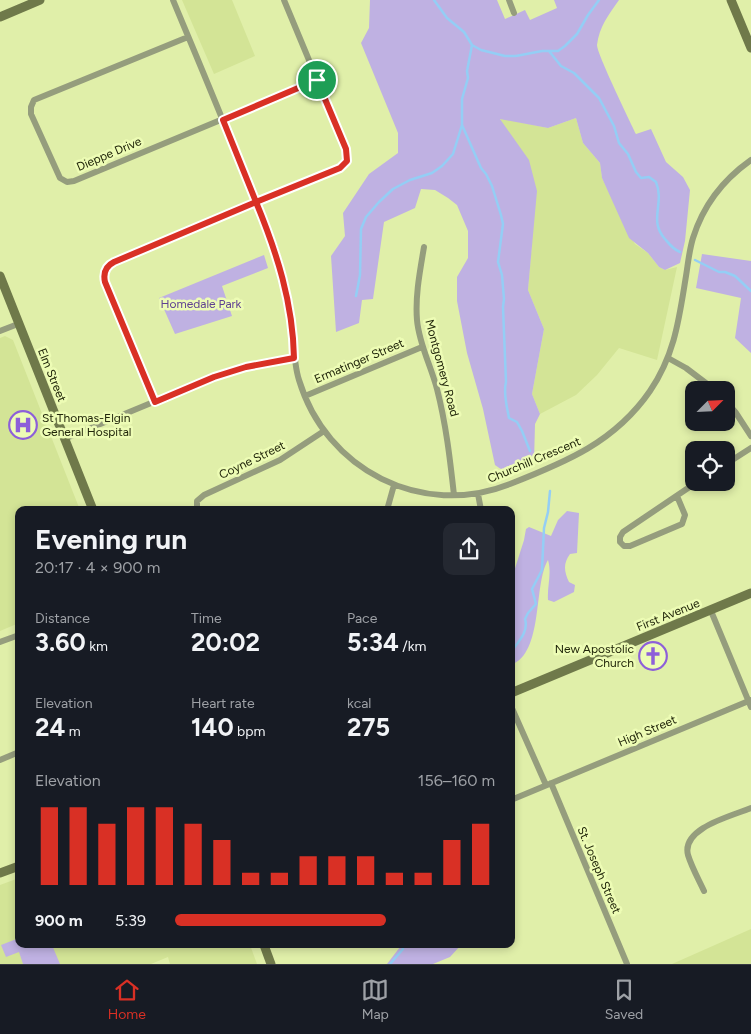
<!DOCTYPE html>
<html lang="en">
<head>
<meta charset="utf-8">
<style>
  :root { --surface:#171b24; --page:#242831; --text:#f1f3f6; --muted:#9ea1a6; --line:#363941; --accent:#d93025 }
  body { margin:0; font-family:Figtree,sans-serif; background:var(--page); color:var(--text); height:100vh; display:flex; flex-direction:column; font-size:19px; white-space:nowrap }
  * { box-sizing:border-box; margin:0 }
  p { font-size:16px; color:var(--muted) }
  .icon { flex:none; width:28px; height:28px; fill:none; stroke:currentColor; stroke-width:2; stroke-linecap:round; stroke-linejoin:round }
  .map { position:relative; flex:1; overflow:hidden }
  .side { position:absolute; left:15px; top:506px; width:500px; height:442px; display:flex; flex-direction:column; background:var(--surface); border-radius:10px; box-shadow:0 2px 8px #0003 }
  .side>* { flex:none }
  .needle { width:32px; rotate:66deg }
  .tools { position:absolute; left:685px; top:381px; display:grid; gap:10px }
  .tools a { display:grid; place-items:center; width:50px; height:50px; border-radius:10px; background:var(--surface); box-shadow:0 2px 8px #0003; font-size:25px }
  .pin { position:absolute; display:grid; place-items:center; width:42px; height:42px; color:#fff; margin:-21px; border:2px solid #fff; border-radius:50%; box-shadow:0 1px 5px #0007 }
  .round { display:grid; place-items:center; flex:none; width:52px; height:52px; border-radius:10px; background:var(--page) }
  .summary { display:flex; align-items:center; justify-content:space-between; height:85px; padding:0 20px }
  h1 { font-size:28px; font-weight:700; line-height:38px }
  .stats { display:grid; grid-template-columns:repeat(3,1fr); gap:8px; height:85px; padding:5px 20px }
  .stats div { display:grid; align-content:center }
  .stats b { font-size:25px; font-weight:700 }
  .stats small { font-size:14px; font-weight:400 }
  .stats p { font-size:14px }
  .chart { height:140px; padding:10px 20px }
  .chart p { display:flex; justify-content:space-between }
  .chart svg { width:100%; height:90px; margin-top:5px; stroke:var(--accent); stroke-width:6 }
  ul { padding:0 20px; list-style:none; font-size:16px }
  li { display:grid; grid-template-columns:80px 60px 1fr; align-items:center; height:38px }
  li i { height:12px; border-radius:6px; background:var(--accent) }
  .menu { display:flex; justify-content:space-around; align-items:center; height:70px; border-top:1px solid var(--line); background:var(--surface); font-size:14px; color:var(--muted) }
  .menu a { display:grid; justify-items:center; gap:2px }
  .menu .active { color:var(--accent) }
  .map>svg:first-child { display:block }
  .built { fill:#d3e496 }
  .green { fill:#bfb1e2 }
  .lines { fill:none; stroke-linecap:round; stroke-linejoin:round }
  .stream { stroke:#94cef5; stroke-width:2.5 }
  .street { stroke:#959d7d; stroke-width:6 }
  .secondary { stroke:#6f794a; stroke-width:9 }
  .route-casing { stroke:#fff; stroke-width:10 }
  .route { stroke:#d93025; stroke-width:6 }
  .labels { text-anchor:middle; dominant-baseline:central; stroke-width:5; stroke-linejoin:round; paint-order:stroke }
  .street-label { font-size:12px; fill:#21260a; stroke:#edfcb5 }
  .park-label { font-size:12px; fill:#5f4092; stroke:#edfcb5 }
  .poi-label { font-size:12px; fill:#21260a; stroke:#edfcb5; text-anchor:start }
</style>
</head>
<body>
<div class="map">
<svg width="751" height="964" viewBox="0 0 751 964">
  <rect width="100%" height="100%" fill="#e0efa9"/>
  <path class="built" d="M182,0h50l23,56 -41,18z
    M500,118l48,10 28,-10 7,25 17,20 2,15 33,66 13,9 11,14 6,3 12,-3 -20,93 -38,-12 -22,27 -21,20 -36,19 -8,-20 12,-65 -16,-39 4,-47z
    M5,336l8,4 67,170h-61v113l-19,8v-293z
    M19,878v67h231l7,19h-87l-2,-7 -17,7h-151v-79z
    M751,929v35h-79z"/>
  <path class="green" d="M370,0h127l8,19 20,-9 5,10 27,-12 -3,-8h65c-10,14 -20,27 -22,45 0,9 33,76 39,89l15,-5 15,33 17,15 7,13 -5,51 -5,22 -15,7 -6,-3 -11,-14 -19,-15 -27,-60 -2,-15 -17,-20 -7,-25 -28,10 -48,-9 29,41 8,31 -9,99 16,39 -12,65 8,20 -5,10 -1,38c-16,9 -23,15 -39,3l-12,-56 -16,-56 -10,-52v-24l11,-19v-27l-11,-26 -9,-7 -13,-8 -14,-1 -6,19 -31,14 -11,77 -11,1 -3,23 -23,9 -5,-76 14,-20 -2,-23 26,-39 29,-21v-20l-37,-90 8,-15z
    M702,254l49,7v92l-16,-15 6,-40 -45,-10z
    M264,255l4,13 -46,18 10,30 -57,18 -16,-36z
    M567,511l12,2 -2,40 -7,1c-7,10 -6,17 -1,28l6,3 -1,7 -20,10 -6,-2c-1,-14 4,-26 0,-40 -15,25 -4,93 -37,105v-84l13,-41 2,-11 3,-2 22,9 7,-16z
    M19,938v7h33l8,19h-37l-4,-12 -13,5 -5,-12z
    M400,945h61l-11,12 -17,7h-46l13,-17z"/>
  <g class="lines">
    <path class="stream" d="M434,0l13,18 17,14 8,13 9,5 24,6h11l26,-5h16l7,-5 12,-12 11,-19 11,-15
      M549,51l12,15 13,7 25,25 15,28 5,17 9,11 8,18 5,6 8,-1 7,5c9,22 -8,38 9,57 5,6 8,10 15,13
      M462,125l19,43 5,6 6,12 9,29 2,9 -5,38 4,13 2,24 -1,8 3,75c-3,11 1,25 3,36l8,4 5,9 8,20
      M695,260l24,12h6l10,4 16,15
      M356,296l4,-21 1,-46 5,-12 13,-15 14,-13 17,-9 22,-7 10,-7 11,-12 9,-29v-26l6,-21 -1,-7 5,-26
      M511,652c7,-10 18,-20 14,-33l3,-6 8,-9 -4,-15 10,-19 2,-42 4,-16 2,-21
      M390,964l13,-15 -1,-4"/>
    <path class="street" d="M173,0c22,53 44,105 65,158 12,29 25,58 36,87 8,25 15,50 18,75 2,21 1,41 7,60 27,90 123,139 211,104 56,-22 105,-42 140,-93 25,-37 29,-72 36,-115 2,-12 3,-25 7,-38 10,-32 31,-59 58,-78
      M509,0l5,13
      M188,37l-154,63 -3,7v7l29,64 7,4 7,-1 243,-101
      M424,247c-4,24 -9,49 -7,73 2,24 14,46 20,69 9,35 13,70 17,106
      M0,331l18,-7
      M668,358l18,10 29,22
      M305,396l117,-49
      M726,401l10,12 15,23
      M155,402l-50,-120c-2,-9 1,-16 9,-20l226,-94 7,-7 -1,-12 -62,-149
      M64,439l150,-62 40,-13 40,-6
      M726,464l25,-16
      M478,494l3,16
      M677,496l8,19 -3,9 -52,22h-6l-4,-4v-5l3,-5 74,-50
      M197,510v-9l7,-6 76,-35 44,-29
      M387,510l7,-25
      M711,611l40,96
      M0,642l19,-7
      M511,706l35,79
      M0,760l19,-8
      M551,783l76,181
      M511,800l240,-100
      M704,891c-5,-11 -12,-23 -16,-36 -7,-27 44,-39 63,-47"/>
    <path class="secondary" d="M731,0l20,48
      M0,17l40,-17
      M0,276l93,234
      M511,693l240,-100
      M0,873l19,-7
      M264,945l7,19"/>
  </g>
  <g class="lines">
    <defs>
      <path id="route" d="M317,80l-94,40 33,82 -142,60c-8,4 -11,11 -9,20l50,120 59,-25 32,-10 48,-9c-1,-55 -17,-105 -38,-156l84,-34 7,-7 -1,-12 -29,-69"/>
    </defs>
    <use href="#route" class="route-casing"/>
    <use href="#route" class="route"/>
  </g>
  <defs>
    <symbol id="hospital-ring" viewBox="-11 -11 22 22"><circle r="9.5" fill="#edfcb5" stroke="#8d5fd9" stroke-width="1.5"/><path d="M-5-5h3v3.5h4V-5h3V5h-3V1.5h-4V5h-3Z" fill="#8d5fd9"/></symbol>
    <symbol id="church-ring" viewBox="-11 -11 22 22"><circle r="9.5" fill="#edfcb5" stroke="#8d5fd9" stroke-width="1.5"/><path d="M-1.2-6h2.4v3.5h3.3v2.4h-3.3V6h-2.4V-.1h-3.3v-2.4h3.3Z" fill="#8d5fd9"/></symbol>
  </defs>
  <g fill-rule="evenodd">
    <use href="#hospital-ring" x="7" y="409" width="32" height="32"/>
    <use href="#church-ring" x="637" y="640" width="32" height="32"/>
  </g>
  <g class="labels">
    <g class="street-label">
      <text transform="translate(109 154) rotate(-23)">Dieppe Drive</text>
      <text transform="translate(359 361) rotate(-23)">Ermatinger Street</text>
      <text transform="translate(442 368) rotate(75)">Montgomery Road</text>
      <text transform="translate(52 375) rotate(68)">Elm Street</text>
      <text transform="translate(252 460) rotate(-26)">Coyne Street</text>
      <text transform="translate(534 460) rotate(-23)">Churchill Crescent</text>
      <text transform="translate(668 615) rotate(-22)">First Avenue</text>
      <text transform="translate(647 731) rotate(-23)">High Street</text>
      <text transform="translate(599 870) rotate(67)">St. Joseph Street</text>
    </g>
    <g class="park-label">
      <text x="201" y="304">Homedale Park</text>
    </g>
    <g class="poi-label">
      <text x="42" y="418">St Thomas-Elgin<tspan x="42" dy="14">General Hospital</tspan></text>
      <text x="634" y="649" text-anchor="end">New Apostolic<tspan x="634" dy="14">Church</tspan></text>
    </g>
  </g>
</svg>
<div class="tools">
<a><svg class="needle" viewBox="-14 -14 28 28"><path d="M0-13l5 13h-10z" fill="#e53935"/><path d="M0 13l5-13h-10z" fill="#9ea1a6"/></svg></a>
<a><svg class="icon" aria-label="locate" viewBox="0 0 24 24"><circle cx="12" cy="12" r="6"/><path d="M12 2v4M12 18v4M2 12h4M18 12h4"/></svg></a>
</div>
<div class="pin" style="left:317px;top:80px;background:#1e9e55"><svg class="icon" aria-label="arrive" viewBox="0 0 24 24"><path d="M6 21V4h12l-3 4 3 4H6"/></svg></div>
<section class="side">
<div class="summary"><div><h1>Evening run</h1><p>20:17 · 4 × 900 m</p></div><a class="round"><svg class="icon" aria-label="share" viewBox="0 0 24 24"><path d="M12 15V3M7 8l5-5 5 5M5 13v7h14v-7"/></svg></a></div>
<div class="stats">
<div><p>Distance</p><b>3.60<small> km</small></b></div>
<div><p>Time</p><b>20:02</b></div>
<div><p>Pace</p><b>5:34<small> /km</small></b></div>
</div>
<div class="stats">
<div><p>Elevation</p><b>24<small> m</small></b></div>
<div><p>Heart rate</p><b>140<small> bpm</small></b></div>
<div><p>kcal</p><b>275</b></div>
</div>
<div class="chart"><p><span>Elevation</span>156–160 m</p>
<svg viewBox="0 0 160 44" preserveAspectRatio="none"><path d="M5 44V6M15 44V6M25 44V14M35 44V6M45 44V6M55 44V14M65 44V22M75 44V38M85 44V38M95 44V30M105 44V30M115 44V30M125 44V38M135 44V38M145 44V22M155 44V14"/></svg>
</div>
<ul>
<li><b>900 m</b>5:39<i style="width:66%"></i></li>
</ul>
</section>
</div>
<nav class="menu">
<a class="active"><svg class="icon" aria-label="home" viewBox="0 0 24 24"><path d="M3 11l9-7 9 7M6 9v11h12V9"/></svg>Home</a>
<a><svg class="icon" aria-label="map" viewBox="0 0 24 24"><path d="M3 6l6-2 6 2 6-2v14l-6 2-6-2-6 2zM9 4v14M15 6v14"/></svg>Map</a>
<a><svg class="icon" aria-label="saved" viewBox="0 0 24 24"><path d="M7 4h10v16l-5-4-5 4z"/></svg>Saved</a>
</nav>
</body>
</html>
